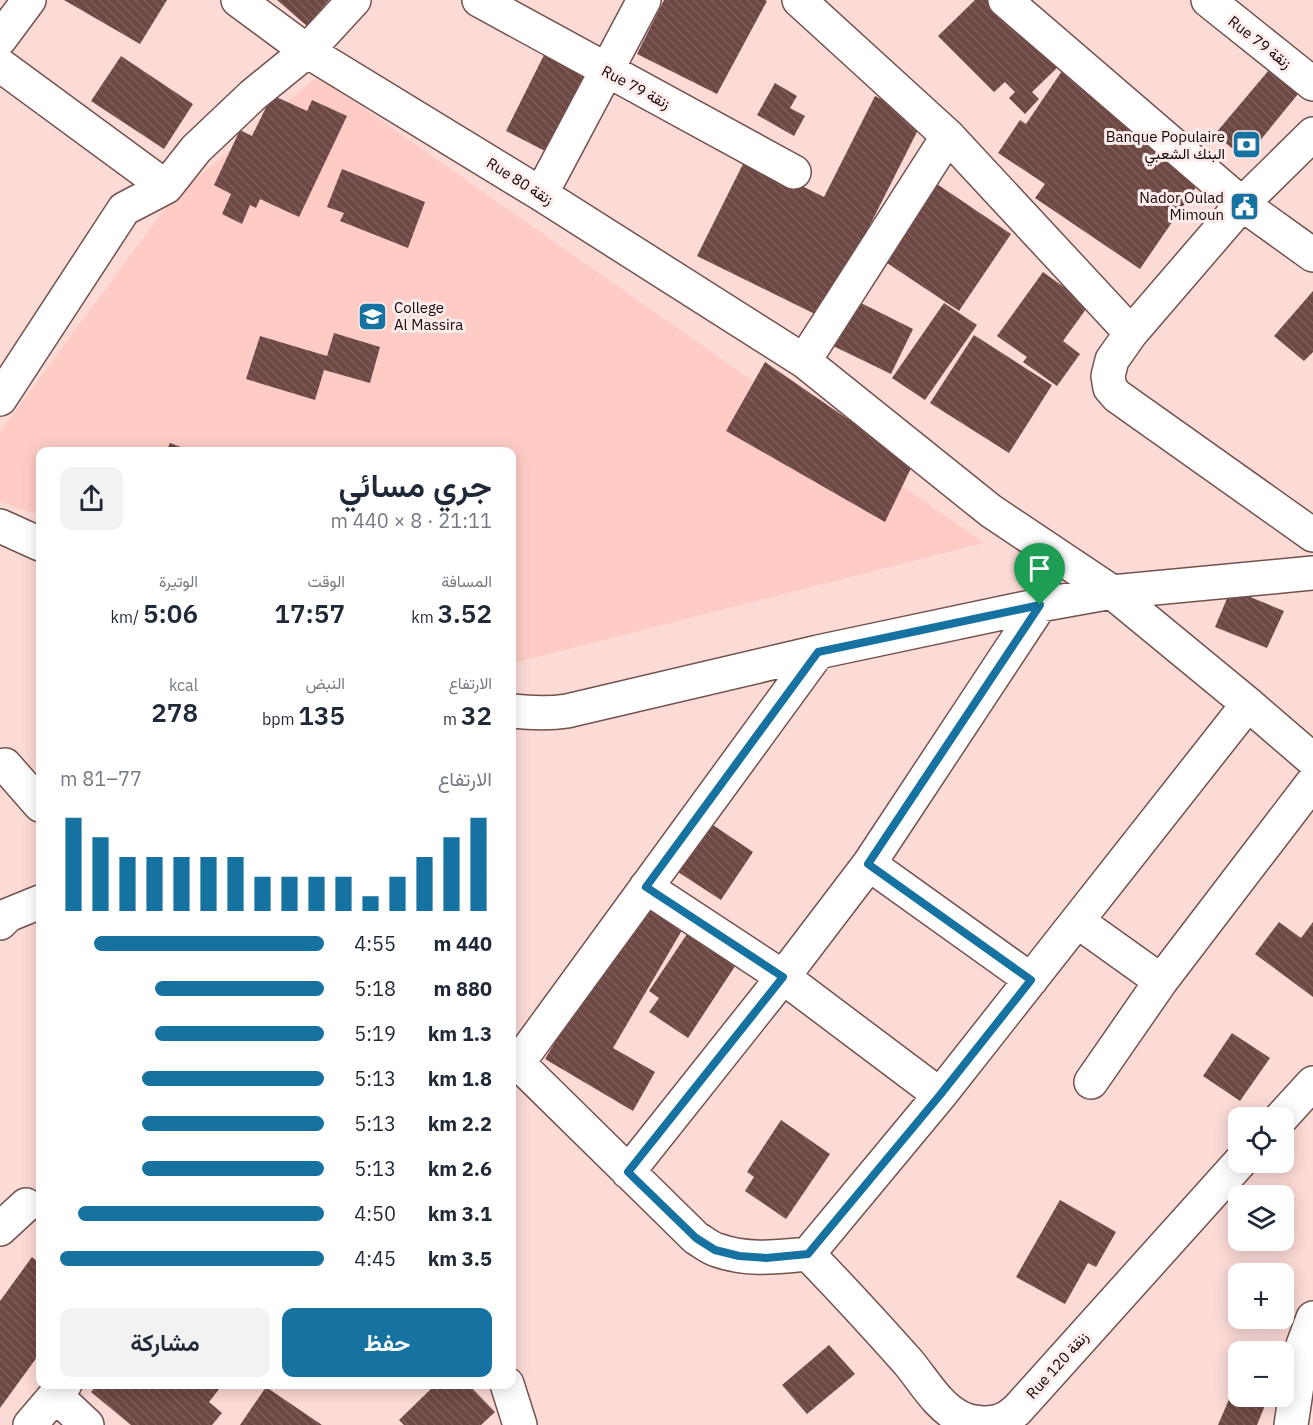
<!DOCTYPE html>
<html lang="ar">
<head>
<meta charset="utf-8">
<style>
  :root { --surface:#fff; --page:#f2f2f3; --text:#1f2937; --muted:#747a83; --accent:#1673a1 }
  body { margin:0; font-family:"IBM Plex Sans",Vazirmatn,sans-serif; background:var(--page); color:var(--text); direction:rtl; height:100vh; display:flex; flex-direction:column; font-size:22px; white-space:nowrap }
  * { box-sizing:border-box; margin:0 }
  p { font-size:20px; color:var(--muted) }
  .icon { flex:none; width:33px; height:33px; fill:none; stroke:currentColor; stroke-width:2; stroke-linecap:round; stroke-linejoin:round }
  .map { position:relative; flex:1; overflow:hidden; direction:ltr }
  .drawer { position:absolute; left:36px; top:447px; width:480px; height:942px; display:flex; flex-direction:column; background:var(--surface); border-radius:12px; box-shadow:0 3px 15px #0003; direction:rtl }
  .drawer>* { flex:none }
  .buttons { position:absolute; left:1228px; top:1107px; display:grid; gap:12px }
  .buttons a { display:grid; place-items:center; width:66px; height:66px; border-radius:12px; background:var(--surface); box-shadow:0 3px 15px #0003; font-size:30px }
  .pin { position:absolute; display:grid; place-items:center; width:51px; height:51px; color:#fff; margin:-62px -26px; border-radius:50% 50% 50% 0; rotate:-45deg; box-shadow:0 0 6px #0007 }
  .pin .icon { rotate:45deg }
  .round { display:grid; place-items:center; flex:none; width:63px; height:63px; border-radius:12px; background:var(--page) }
  .summary { display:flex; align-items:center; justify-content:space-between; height:102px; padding:0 24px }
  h1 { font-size:33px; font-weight:600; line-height:45px }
  .stats { display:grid; grid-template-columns:repeat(3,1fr); gap:9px; height:102px; padding:6px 24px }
  .stats div { display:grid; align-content:center }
  .stats b { font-size:26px; font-weight:600 }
  .stats small { font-size:16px; font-weight:400 }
  .stats p { font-size:16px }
  .chart { height:168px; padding:12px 24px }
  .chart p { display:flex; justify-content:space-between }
  .chart svg { width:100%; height:108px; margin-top:6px; stroke:var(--accent); stroke-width:6 }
  .primary-button { display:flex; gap:12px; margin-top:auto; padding:12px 24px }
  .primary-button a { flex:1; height:69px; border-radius:12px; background:var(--accent); color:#fff; font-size:24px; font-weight:600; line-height:69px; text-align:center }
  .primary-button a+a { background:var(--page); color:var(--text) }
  ul { padding:0 24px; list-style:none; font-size:20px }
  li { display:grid; grid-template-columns:96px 72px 1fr; align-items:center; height:45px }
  li i { height:15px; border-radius:8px; background:var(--accent) }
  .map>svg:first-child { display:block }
  .built { fill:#feccc5 }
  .building { fill:url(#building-back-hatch) }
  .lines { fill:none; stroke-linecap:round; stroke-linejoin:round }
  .minor-casing { stroke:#73514d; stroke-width:36 }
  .minor { stroke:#fff; stroke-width:33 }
  .route-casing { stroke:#fff; stroke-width:12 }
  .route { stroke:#1673a1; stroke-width:8 }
  .labels { text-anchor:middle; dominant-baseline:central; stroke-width:6; stroke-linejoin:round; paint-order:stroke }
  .street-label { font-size:15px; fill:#150807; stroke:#fdecea }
  .poi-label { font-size:15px; fill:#150807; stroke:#fdecea; text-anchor:end }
</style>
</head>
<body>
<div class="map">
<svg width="1313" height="1425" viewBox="0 0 1313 1425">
  <defs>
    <pattern id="building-back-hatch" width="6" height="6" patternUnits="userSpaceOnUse" patternTransform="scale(1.5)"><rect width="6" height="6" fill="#6e4844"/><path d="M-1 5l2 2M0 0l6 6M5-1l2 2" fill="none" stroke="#7d5e5b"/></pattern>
  </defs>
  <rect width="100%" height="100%" fill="#fcdad6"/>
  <path class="built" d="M318,76l666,467 -471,120h-1v-211h-472v63l-40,-13v-70l172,-233z"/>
  <path class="building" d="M64,0h103l-27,44z
    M277,0h52l-22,26z
    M664,0h101l2,1 -50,93 -80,-40z
    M975,0h22l64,64 -29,28 7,7 -14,15 -16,-16 6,-6 -10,-10 -11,10 -56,-56z
    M550,43l42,21 -45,88 -41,-21z
    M121,56l72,48 -29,45 -73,-48z
    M1064,68l139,109 -63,92 -105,-71 10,-14 -47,-31 22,-33 6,4z
    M1269,70l29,24 -53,65 -30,-25z
    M775,83l22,13 -7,12 15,8 -11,20 -37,-21z
    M272,95l35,16 5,-11 35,16 -48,101 -39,-18 -4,9 -6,-3 -8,19 -20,-10 9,-20 -17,-9 26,-55 12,6z
    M875,96l48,24 -100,198 -126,-62 49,-98 78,39z
    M342,169l83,33 -17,46 -68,-27 4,-8 -17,-6z
    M934,182l77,52 -52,77 -78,-52z
    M1043,272l46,33 -26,36 17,13 -23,32 -34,-24 4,-5 -30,-21z
    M1313,291v61l-9,9 -30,-25z
    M849,297l64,32 -22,45 -64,-31z
    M944,303l33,22 -52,75 -33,-22z
    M334,333l46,14 -10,36 -46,-13 -9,30 -69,-21 14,-43 67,20z
    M974,335l78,50 -43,68 -79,-50z
    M765,362l148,102 -28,58 -159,-91z
    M170,443l22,8v1h-26z
    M1231,589l53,22 -17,37 -52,-21z
    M707,821l46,31 -32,48 -46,-30z
    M644,893l44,27 -75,128 42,24 -22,39 -88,-52z
    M1279,922l22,16 12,-16v75l-58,-43z
    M693,925l48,32 -53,81 -39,-26 10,-14 -10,-7z
    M1232,1033l38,25 -30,43 -37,-25z
    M781,1120l49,34 -44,65 -41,-28 9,-14 -7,-5z
    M1060,1200l56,32 -20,35 -8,-4 -23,41 -49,-27z
    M32,1257l8,7v89l-40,55v-107z
    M829,1345l26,29 -48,40 -25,-29z
    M98,1384h125l-14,18 13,11 -10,12h-81l-40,-33z
    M436,1384h32l27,28 -14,13h-77l-5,-5z
    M266,1387l56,38h-82z
    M1233,1390l6,2v4h10l17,7 -9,22h-39z"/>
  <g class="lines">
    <defs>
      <path id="minor" d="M238,0l69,51 234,143 263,167 187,150 121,81 136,112 65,56
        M479,0l315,172
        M799,0l149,136 183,197
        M1005,0l237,204 71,51
        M1208,0l105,84
        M0,39l29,-39
        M0,65l166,122
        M1313,134l-71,70 -111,129 -19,27 -4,16 2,12 7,8 196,139
        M541,194l103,-194
        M804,361l144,-225
        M0,399l124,-190 42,-22 30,-38 57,-54 54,-44 47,-51
        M0,526l40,18
        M512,711c19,2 36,3 55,0l251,-59 222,-47 72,-13 201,-19
        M5,765l35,40
        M869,864l162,116
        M646,887l137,90 157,118
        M1077,921l84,60
        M0,923l8,-8 32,-13
        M518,1063l178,175c7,4 14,10 21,12 30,11 60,7 91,4l132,-159 308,-391
        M512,1065l6,-2 300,-411
        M1091,1082l70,-101 152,-199
        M1281,1118l32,-35
        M628,1172l155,-195 86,-113 171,-259
        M0,1229l26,-24
        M808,1254c34,35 67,71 100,108 16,19 30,45 53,56 13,6 32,7 45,0 4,-2 7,-5 11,-8l223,-248
        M507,1384l13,41
        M55,1395l32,30
        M30,1425l35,-41
        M1291,1425l12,-80 10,-27"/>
    </defs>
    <use href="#minor" class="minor-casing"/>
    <use href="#minor" class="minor"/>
  </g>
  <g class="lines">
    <defs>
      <path id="route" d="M1040,605l-172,259 163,116 -91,115 -132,159 -42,4 -27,-2 -24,-6 -19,-12 -68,-66 155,-195 -137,-90 172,-235z"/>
    </defs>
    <use href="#route" class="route-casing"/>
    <use href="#route" class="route"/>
  </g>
  <defs>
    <symbol id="bank-square" viewBox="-11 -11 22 22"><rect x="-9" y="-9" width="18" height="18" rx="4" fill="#1673a1" stroke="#fdecea"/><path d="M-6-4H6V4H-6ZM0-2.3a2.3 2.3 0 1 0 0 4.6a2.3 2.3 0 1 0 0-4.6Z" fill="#fff"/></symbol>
    <symbol id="civic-square" viewBox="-11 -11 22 22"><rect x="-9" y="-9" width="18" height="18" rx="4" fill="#1673a1" stroke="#fdecea"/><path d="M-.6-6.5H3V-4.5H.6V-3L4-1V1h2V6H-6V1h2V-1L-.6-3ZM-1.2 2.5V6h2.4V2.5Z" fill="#fff"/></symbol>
    <symbol id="university-square" viewBox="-11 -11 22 22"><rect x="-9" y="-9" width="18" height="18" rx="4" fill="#1673a1" stroke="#fdecea"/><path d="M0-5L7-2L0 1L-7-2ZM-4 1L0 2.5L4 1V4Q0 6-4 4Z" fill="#fff"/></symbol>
  </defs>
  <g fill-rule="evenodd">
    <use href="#bank-square" x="1230" y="128" width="33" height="33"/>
    <use href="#civic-square" x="1228" y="190" width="33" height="33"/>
    <use href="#university-square" x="356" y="300" width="33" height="33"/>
  </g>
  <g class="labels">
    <g class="street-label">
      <text transform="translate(1260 42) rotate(38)">Rue 79 زنقة</text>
      <text transform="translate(636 87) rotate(28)">Rue 79 زنقة</text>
      <text transform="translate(520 181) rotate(32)">Rue 80 زنقة</text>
      <text transform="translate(1057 1365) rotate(-48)">Rue 120 زنقة</text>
    </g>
    <g class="poi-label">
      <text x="1225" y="136">Banque Populaire<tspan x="1225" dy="17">البنك الشعبي</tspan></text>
      <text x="1224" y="197">Nador Oulad<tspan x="1224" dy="17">Mimoun</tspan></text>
      <text x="394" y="307" text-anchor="start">College<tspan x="394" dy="17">Al Massira</tspan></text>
    </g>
  </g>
</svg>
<div class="buttons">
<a><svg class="icon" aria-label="locate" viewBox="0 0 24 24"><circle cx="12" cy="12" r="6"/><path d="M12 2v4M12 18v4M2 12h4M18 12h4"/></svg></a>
<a><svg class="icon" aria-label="layers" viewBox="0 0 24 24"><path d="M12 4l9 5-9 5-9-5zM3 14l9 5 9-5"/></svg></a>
<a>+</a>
<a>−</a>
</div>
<div class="pin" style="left:1040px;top:605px;background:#1e9e55"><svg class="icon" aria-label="arrive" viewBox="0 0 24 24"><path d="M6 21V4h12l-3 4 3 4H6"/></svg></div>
<section class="drawer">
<div class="summary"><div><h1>جري مسائي</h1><p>21:11 · 8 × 440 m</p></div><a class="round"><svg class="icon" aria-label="share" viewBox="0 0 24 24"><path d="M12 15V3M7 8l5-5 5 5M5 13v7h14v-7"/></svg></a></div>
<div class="stats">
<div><p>المسافة</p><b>3.52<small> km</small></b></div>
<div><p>الوقت</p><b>17:57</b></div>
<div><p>الوتيرة</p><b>5:06<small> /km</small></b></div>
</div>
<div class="stats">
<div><p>الارتفاع</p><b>32<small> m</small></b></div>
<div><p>النبض</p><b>135<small> bpm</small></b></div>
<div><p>kcal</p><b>278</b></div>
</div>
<div class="chart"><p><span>الارتفاع</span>77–81 m</p>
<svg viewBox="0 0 160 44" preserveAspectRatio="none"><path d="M5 44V6M15 44V14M25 44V22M35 44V22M45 44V22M55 44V22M65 44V22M75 44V30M85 44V30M95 44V30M105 44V30M115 44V38M125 44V30M135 44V22M145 44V14M155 44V6"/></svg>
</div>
<ul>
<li><b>440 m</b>4:55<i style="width:87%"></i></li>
<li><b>880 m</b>5:18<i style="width:64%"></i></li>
<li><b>1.3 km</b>5:19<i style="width:64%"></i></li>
<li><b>1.8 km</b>5:13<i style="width:69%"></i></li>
<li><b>2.2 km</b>5:13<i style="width:69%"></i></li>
<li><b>2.6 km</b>5:13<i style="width:69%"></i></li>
<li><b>3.1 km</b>4:50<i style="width:93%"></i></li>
<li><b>3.5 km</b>4:45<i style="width:100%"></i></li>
</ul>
<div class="primary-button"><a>حفظ</a><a>مشاركة</a></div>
</section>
</div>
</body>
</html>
